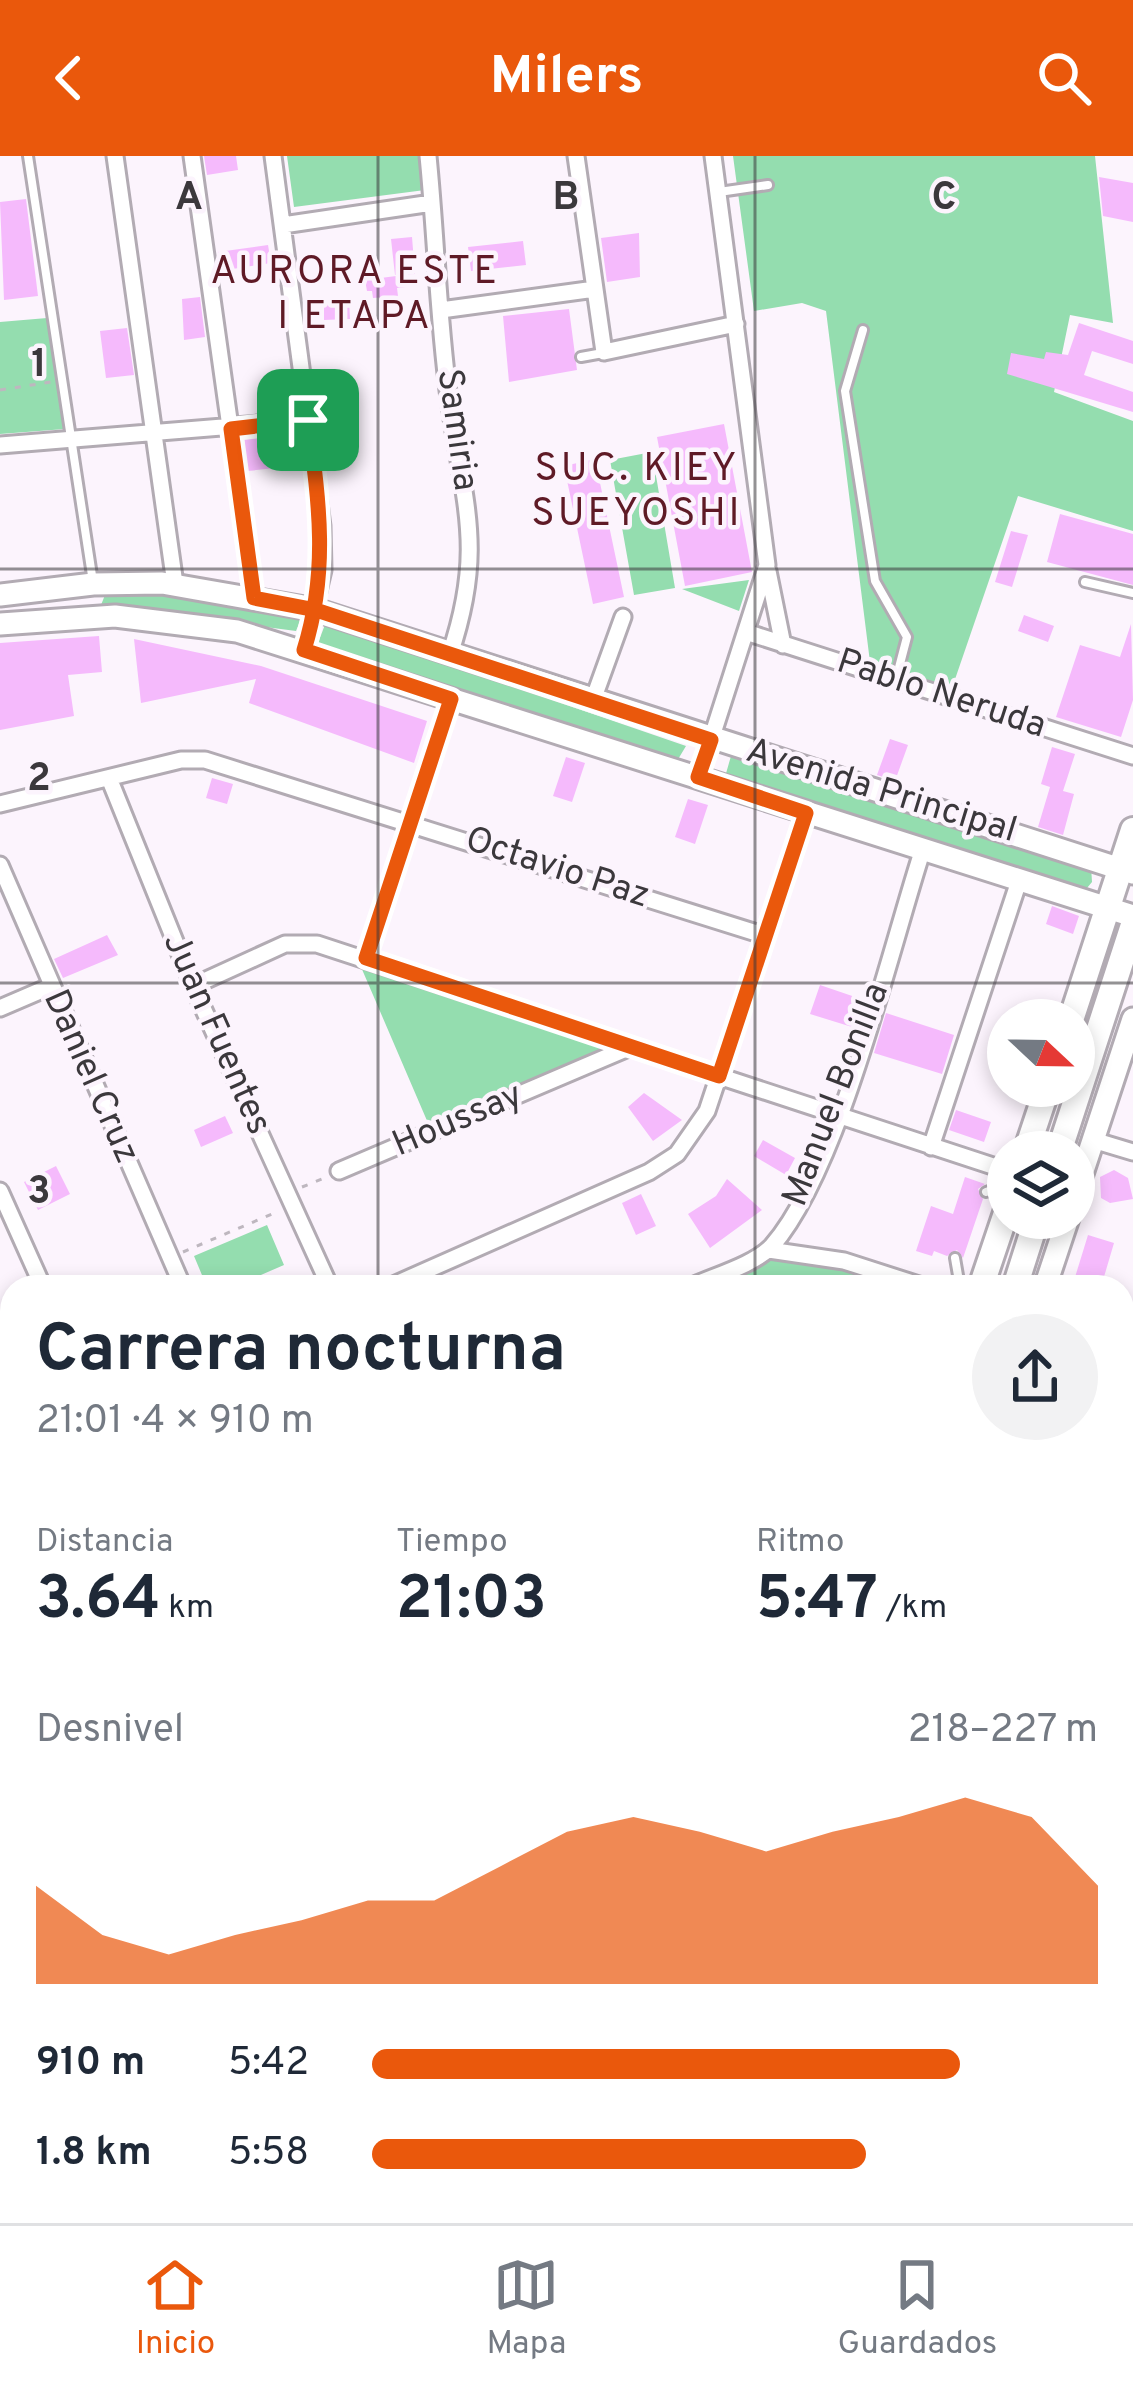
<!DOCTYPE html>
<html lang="es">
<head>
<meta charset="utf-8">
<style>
  :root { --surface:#fff; --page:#f2f2f3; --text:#1f2937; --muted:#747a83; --line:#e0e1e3; --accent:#ea580c }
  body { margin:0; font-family:Overpass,sans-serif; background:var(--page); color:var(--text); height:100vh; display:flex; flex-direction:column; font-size:45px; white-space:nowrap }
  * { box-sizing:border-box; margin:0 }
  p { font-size:39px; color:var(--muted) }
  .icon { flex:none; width:66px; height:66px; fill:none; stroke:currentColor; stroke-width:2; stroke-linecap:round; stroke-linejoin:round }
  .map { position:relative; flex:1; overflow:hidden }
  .side { position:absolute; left:0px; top:1119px; width:1134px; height:948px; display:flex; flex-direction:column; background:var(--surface); border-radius:36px 36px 0 0; box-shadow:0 6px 18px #0003 }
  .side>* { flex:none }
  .needle { width:78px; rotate:112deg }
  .buttons { position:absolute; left:987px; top:843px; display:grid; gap:24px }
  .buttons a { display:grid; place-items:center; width:108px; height:108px; border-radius:50%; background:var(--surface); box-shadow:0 6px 18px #0003; font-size:60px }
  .pin { position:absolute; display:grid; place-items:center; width:102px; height:102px; color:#fff; margin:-51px; border-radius:24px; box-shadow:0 6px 18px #0006 }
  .round { display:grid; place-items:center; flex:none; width:126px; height:126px; border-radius:63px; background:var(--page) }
  .overview { display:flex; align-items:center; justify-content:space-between; height:204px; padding:0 36px }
  h1 { font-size:66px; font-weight:700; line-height:90px }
  .metrics { display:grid; grid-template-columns:repeat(3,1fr); gap:18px; height:204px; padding:12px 36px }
  .metrics div { display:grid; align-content:center }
  .metrics b { font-size:60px; font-weight:700 }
  .metrics small { font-size:33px; font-weight:400 }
  .metrics p { font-size:33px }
  .chart { height:336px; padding:24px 36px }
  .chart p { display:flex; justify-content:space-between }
  .chart svg { width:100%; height:216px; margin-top:12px; fill:var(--accent); opacity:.7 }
  ul { padding:0 36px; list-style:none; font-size:39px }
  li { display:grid; grid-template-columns:192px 144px 1fr; align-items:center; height:90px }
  li i { height:30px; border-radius:15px; background:var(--accent) }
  header { display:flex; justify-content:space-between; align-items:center; height:156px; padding:0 36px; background:var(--accent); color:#fff; font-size:54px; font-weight:700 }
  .menu { display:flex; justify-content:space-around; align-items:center; height:168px; border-top:3px solid var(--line); background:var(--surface); font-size:33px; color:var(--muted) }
  .menu a { display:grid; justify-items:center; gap:6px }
  .menu .selected { color:var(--accent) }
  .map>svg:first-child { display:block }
  .green { fill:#94ddaf }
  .building { fill:#f5bafc }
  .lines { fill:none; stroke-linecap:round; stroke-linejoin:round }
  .lane-casing { stroke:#b2abb3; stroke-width:14 }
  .street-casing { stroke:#b2abb3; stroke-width:21 }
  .secondary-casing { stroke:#b2abb3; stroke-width:27 }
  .primary-casing { stroke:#b2abb3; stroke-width:30 }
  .path { stroke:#beb7bf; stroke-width:3; stroke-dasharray:6 9; stroke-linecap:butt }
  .lane { stroke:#fff; stroke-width:8 }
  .street { stroke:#fff; stroke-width:15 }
  .secondary { stroke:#fff; stroke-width:21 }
  .primary { stroke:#fff; stroke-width:24 }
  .route-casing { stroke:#fff; stroke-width:24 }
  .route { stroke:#ea580c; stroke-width:15 }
  .grid { fill:none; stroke:#3b383c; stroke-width:3; stroke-opacity:0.55 }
  .labels { text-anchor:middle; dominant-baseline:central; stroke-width:9; stroke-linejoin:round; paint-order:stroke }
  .street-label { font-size:36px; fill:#3b383c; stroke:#fcf4fd }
  .neighbourhood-label { font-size:39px; letter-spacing:3px; fill:#5f1a26; stroke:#fcf4fd }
  .grid-label { font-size:39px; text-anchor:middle; font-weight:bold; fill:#3b383c; stroke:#fcf4fd; stroke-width:9; stroke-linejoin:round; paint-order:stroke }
</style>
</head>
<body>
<header><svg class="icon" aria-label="back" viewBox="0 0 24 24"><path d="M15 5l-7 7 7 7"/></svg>Milers<svg class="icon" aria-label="search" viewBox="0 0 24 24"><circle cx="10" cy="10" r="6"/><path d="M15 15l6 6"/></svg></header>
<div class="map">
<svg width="1133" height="2067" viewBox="0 0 1133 2067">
  <rect width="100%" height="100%" fill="#fcf4fd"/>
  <path class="green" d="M287,0h134l4,34 -131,17z
    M733,0h362l18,167 -43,-8 -16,77 79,29v110l-115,-35 -66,192 -82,-26 -44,-351 -24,-8 -48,8z
    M47,162l18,111 -65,5v-112z
    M652,296l23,136 -41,7 -24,-135z
    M749,424l-10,31 -57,-22z
    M107,434l96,4 99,22 -6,15 -195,-26z
    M326,466l360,124 -9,15 -359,-118z
    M731,600l360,110 1,16 -10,12 -357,-117z
    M361,811l248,81 -181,75z
    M267,1069l17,40 -51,22h-26l-13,-31z
    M761,1104l83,6 67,21h-201z
    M0,1768l12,2v197l-12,-2z"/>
  <path class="building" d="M204,0h32l2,14 -31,5z
    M1099,21l34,6v39l-30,-6z
    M26,43l12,97 -34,4 -4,-98z
    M639,77l1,44 -33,5 -6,-44z
    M412,81l3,37 -20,1 -4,-36z
    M523,85l3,24 -55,6 -3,-24z
    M268,89l3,18 -51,8 -2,-19z
    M404,119l2,12 -9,1 1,8 -25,2 -1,-7h-5l-2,-11z
    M200,141l5,40 -21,3 -2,-41z
    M349,143l1,20 -26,1v-16z
    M569,153l8,61 -68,12 -6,-66z
    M1079,167l54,18v23l-41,-13 -8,24 49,17v20l-126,-38 4,-21 33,6 2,-7 22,3z
    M127,172l7,47 -28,3 -6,-47z
    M724,268l28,148 -67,14 -28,-149z
    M290,278l4,32 -46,5 -4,-31z
    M595,303l29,138 -31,7 -29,-138z
    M1060,358l73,20v51l-86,-23z
    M1011,375l17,4 -16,52 -17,-5z
    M1024,459l30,11 -6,16 -30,-11z
    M1131,468l2,76 -12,37 -65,-20 24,-72 40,12z
    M99,480l3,36 -34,3 6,41 -74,14v-87z
    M134,483l127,27 166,55 -13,42 -165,-60 7,-24 -115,24z
    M890,583l18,6 -13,36 -18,-6z
    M1052,591l23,7 -12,37 11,3 -11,41 -25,-8 12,-40 -9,-3z
    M566,601l19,6 -13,39 -19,-6z
    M212,622l21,6 -6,20 -21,-6z
    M688,643l20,6 -13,39 -20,-7z
    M1052,750l27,10 -6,18 -27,-10z
    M107,779l11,20 -55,23 -9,-19z
    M820,829l41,14 -9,28 -42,-13z
    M886,857l68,22 -12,39 -68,-21z
    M644,937l38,27 -29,21 -25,-34z
    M956,954l35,12 -7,20 -35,-12z
    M225,960l8,17 -32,14 -7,-17z
    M763,984l32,18 -9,17 -32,-19z
    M56,1010l14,28 -32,16 -14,-28z
    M1114,1014l14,8 5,21 -23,4 -9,-5 -1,-21z
    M965,1021l20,7 -7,5 5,10 -20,59 -6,-8 -10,6 -13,-5 -2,5 -16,-5 15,-45 22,8z
    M727,1023l35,31 -52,38 -22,-34 28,-18z
    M641,1038l15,32 -20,9 -14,-32z
    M1088,1079l26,8 -13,44h-29z"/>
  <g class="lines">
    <defs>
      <path id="lane" d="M28,0l65,426
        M719,36l49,-7
        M863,174l-18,61 30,190 32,56 -11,42
        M581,201l22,-4
        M1085,426l48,11
        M986,1036l22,-8
        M955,1102l5,29
        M1123,1705l10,17
        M1122,1747l11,-6
        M1122,1852l11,3"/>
      <path id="street" d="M115,0l60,428
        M192,0l62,442
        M273,0l49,370 1,44 -19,80
        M428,0c8,80 10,162 21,242 14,105 37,149 1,256
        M576,0l28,196 132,-28
        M283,69l149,-22
        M441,154l154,-21
        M0,289l308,-25
        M768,415l15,74
        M749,477l384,123
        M593,544l30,-83
        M699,621l68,-212 -54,-409
        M109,622l84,208 137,301
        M0,648l181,-44h24l561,176
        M0,709l183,422
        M366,802l85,-259
        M193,830l92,-42h32l691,227
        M0,852l49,-21
        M1093,984l40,12
        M931,991l88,-266
        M339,1015l289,-123
        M0,1035l43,96
        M769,1094l75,11 81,26
        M389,1131l260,-115 28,-18 30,-43 99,-298
        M690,1131c24,-11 64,-22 82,-41 67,-77 117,-292 150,-394
        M1122,1325l11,-6
        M0,1326l12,27
        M1122,1402l11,19
        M0,1621l12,2
        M0,1756l12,2
        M0,1975l12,2
        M1122,2001l11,-6
        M182,2067l2,-12
        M485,2067l4,-12"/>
      <path id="secondary" d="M0,439l93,-11 69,-1 154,27 817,263
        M0,468l115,-8 122,15 896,285
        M1074,1042l59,-179
        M1045,1131l23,-69
        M1122,1636l11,-6
        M1122,1659l11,-7
        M652,2067l4,-12
        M735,2067l5,-12"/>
      <path id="primary" d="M1071,864l62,-190
        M1026,996l22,-66
        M1059,996l74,-227
        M981,1131l27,-80
        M1015,1131l22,-69
        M674,2067l4,-12
        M708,2067l4,-12"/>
    </defs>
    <use href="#lane" class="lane-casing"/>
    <use href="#street" class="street-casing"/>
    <use href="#secondary" class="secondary-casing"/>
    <use href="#primary" class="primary-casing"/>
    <path class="path" d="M0,234l51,-8
      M302,1031l25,-10
      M183,1096l96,-41
      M5,1774l7,9
      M0,1942l12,-8
      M769,2055l12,4"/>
    <use href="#lane" class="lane"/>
    <use href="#street" class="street"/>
    <use href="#secondary" class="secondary"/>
    <use href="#primary" class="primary"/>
  </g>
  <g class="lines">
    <defs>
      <path id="route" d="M308,264c11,82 21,150 -4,230l147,49 -85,259 353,118 87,-263 -108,-36 13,-37 -395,-130 -62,-12 -23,-169 77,-9"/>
    </defs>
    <use href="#route" class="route-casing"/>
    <use href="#route" class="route"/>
  </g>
  <path class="grid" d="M378,0v1131M755,0v1131M0,413h1133M0,827h1133M0,1240h12M1122,1240h11M0,1654h12M1122,1654h11M378,2055v12M755,2055v12"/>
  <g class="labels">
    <g class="street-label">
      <text transform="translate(456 274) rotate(82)">Samiria</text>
      <text transform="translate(941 539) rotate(18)">Pablo Neruda</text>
      <text transform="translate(881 636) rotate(17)">Avenida Principal</text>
      <text transform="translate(557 713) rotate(18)">Octavio Paz</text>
      <text transform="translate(216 878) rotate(66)">Juan Fuentes</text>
      <text transform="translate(90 921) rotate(66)">Daniel Cruz</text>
      <text transform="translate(837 939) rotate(-69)">Manuel Bonilla</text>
      <text transform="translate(458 965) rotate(-23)">Houssay</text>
    </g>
    <g class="neighbourhood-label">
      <text x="355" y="117">AURORA ESTE<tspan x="355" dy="45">I ETAPA</tspan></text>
      <text x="637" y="314">SUC. KIEY<tspan x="637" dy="45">SUEYOSHI</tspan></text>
    </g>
  </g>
  <g class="grid-label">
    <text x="189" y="53">A</text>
    <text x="566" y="53">B</text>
    <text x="944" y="53">C</text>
    <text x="39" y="220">1</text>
    <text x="39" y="634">2</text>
    <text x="39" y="1047">3</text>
  </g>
</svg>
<div class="buttons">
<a><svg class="needle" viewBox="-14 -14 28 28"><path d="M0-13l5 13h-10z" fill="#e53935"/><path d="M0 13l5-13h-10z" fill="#747a83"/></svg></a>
<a><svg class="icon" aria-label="layers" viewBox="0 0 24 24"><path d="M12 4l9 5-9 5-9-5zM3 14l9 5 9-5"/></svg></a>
</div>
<div class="pin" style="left:308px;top:264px;background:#1e9e55"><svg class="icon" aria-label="arrive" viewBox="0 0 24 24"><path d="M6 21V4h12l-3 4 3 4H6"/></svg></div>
<section class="side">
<div class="overview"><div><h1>Carrera nocturna</h1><p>21:01 · 4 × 910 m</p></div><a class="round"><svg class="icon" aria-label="share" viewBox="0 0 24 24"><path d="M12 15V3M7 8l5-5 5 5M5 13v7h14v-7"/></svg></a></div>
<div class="metrics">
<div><p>Distancia</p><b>3.64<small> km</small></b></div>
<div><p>Tiempo</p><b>21:03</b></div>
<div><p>Ritmo</p><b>5:47<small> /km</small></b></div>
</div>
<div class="chart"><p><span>Desnivel</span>218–227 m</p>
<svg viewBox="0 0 160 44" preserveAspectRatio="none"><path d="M0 44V24L10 34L20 38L30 34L40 31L50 27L60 27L70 20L80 13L90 10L100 13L110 17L120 13L130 10L140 6L150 10L160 24V44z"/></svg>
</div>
<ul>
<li><b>910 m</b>5:42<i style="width:81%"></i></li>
<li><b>1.8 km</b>5:58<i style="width:68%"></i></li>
</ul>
</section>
</div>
<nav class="menu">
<a class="selected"><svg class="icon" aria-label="home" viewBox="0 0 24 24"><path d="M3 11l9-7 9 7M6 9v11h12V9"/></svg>Inicio</a>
<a><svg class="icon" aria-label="map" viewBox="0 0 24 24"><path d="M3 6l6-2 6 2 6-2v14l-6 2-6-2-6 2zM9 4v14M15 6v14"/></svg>Mapa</a>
<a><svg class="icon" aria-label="saved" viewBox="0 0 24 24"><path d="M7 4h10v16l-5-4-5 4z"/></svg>Guardados</a>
</nav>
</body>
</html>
